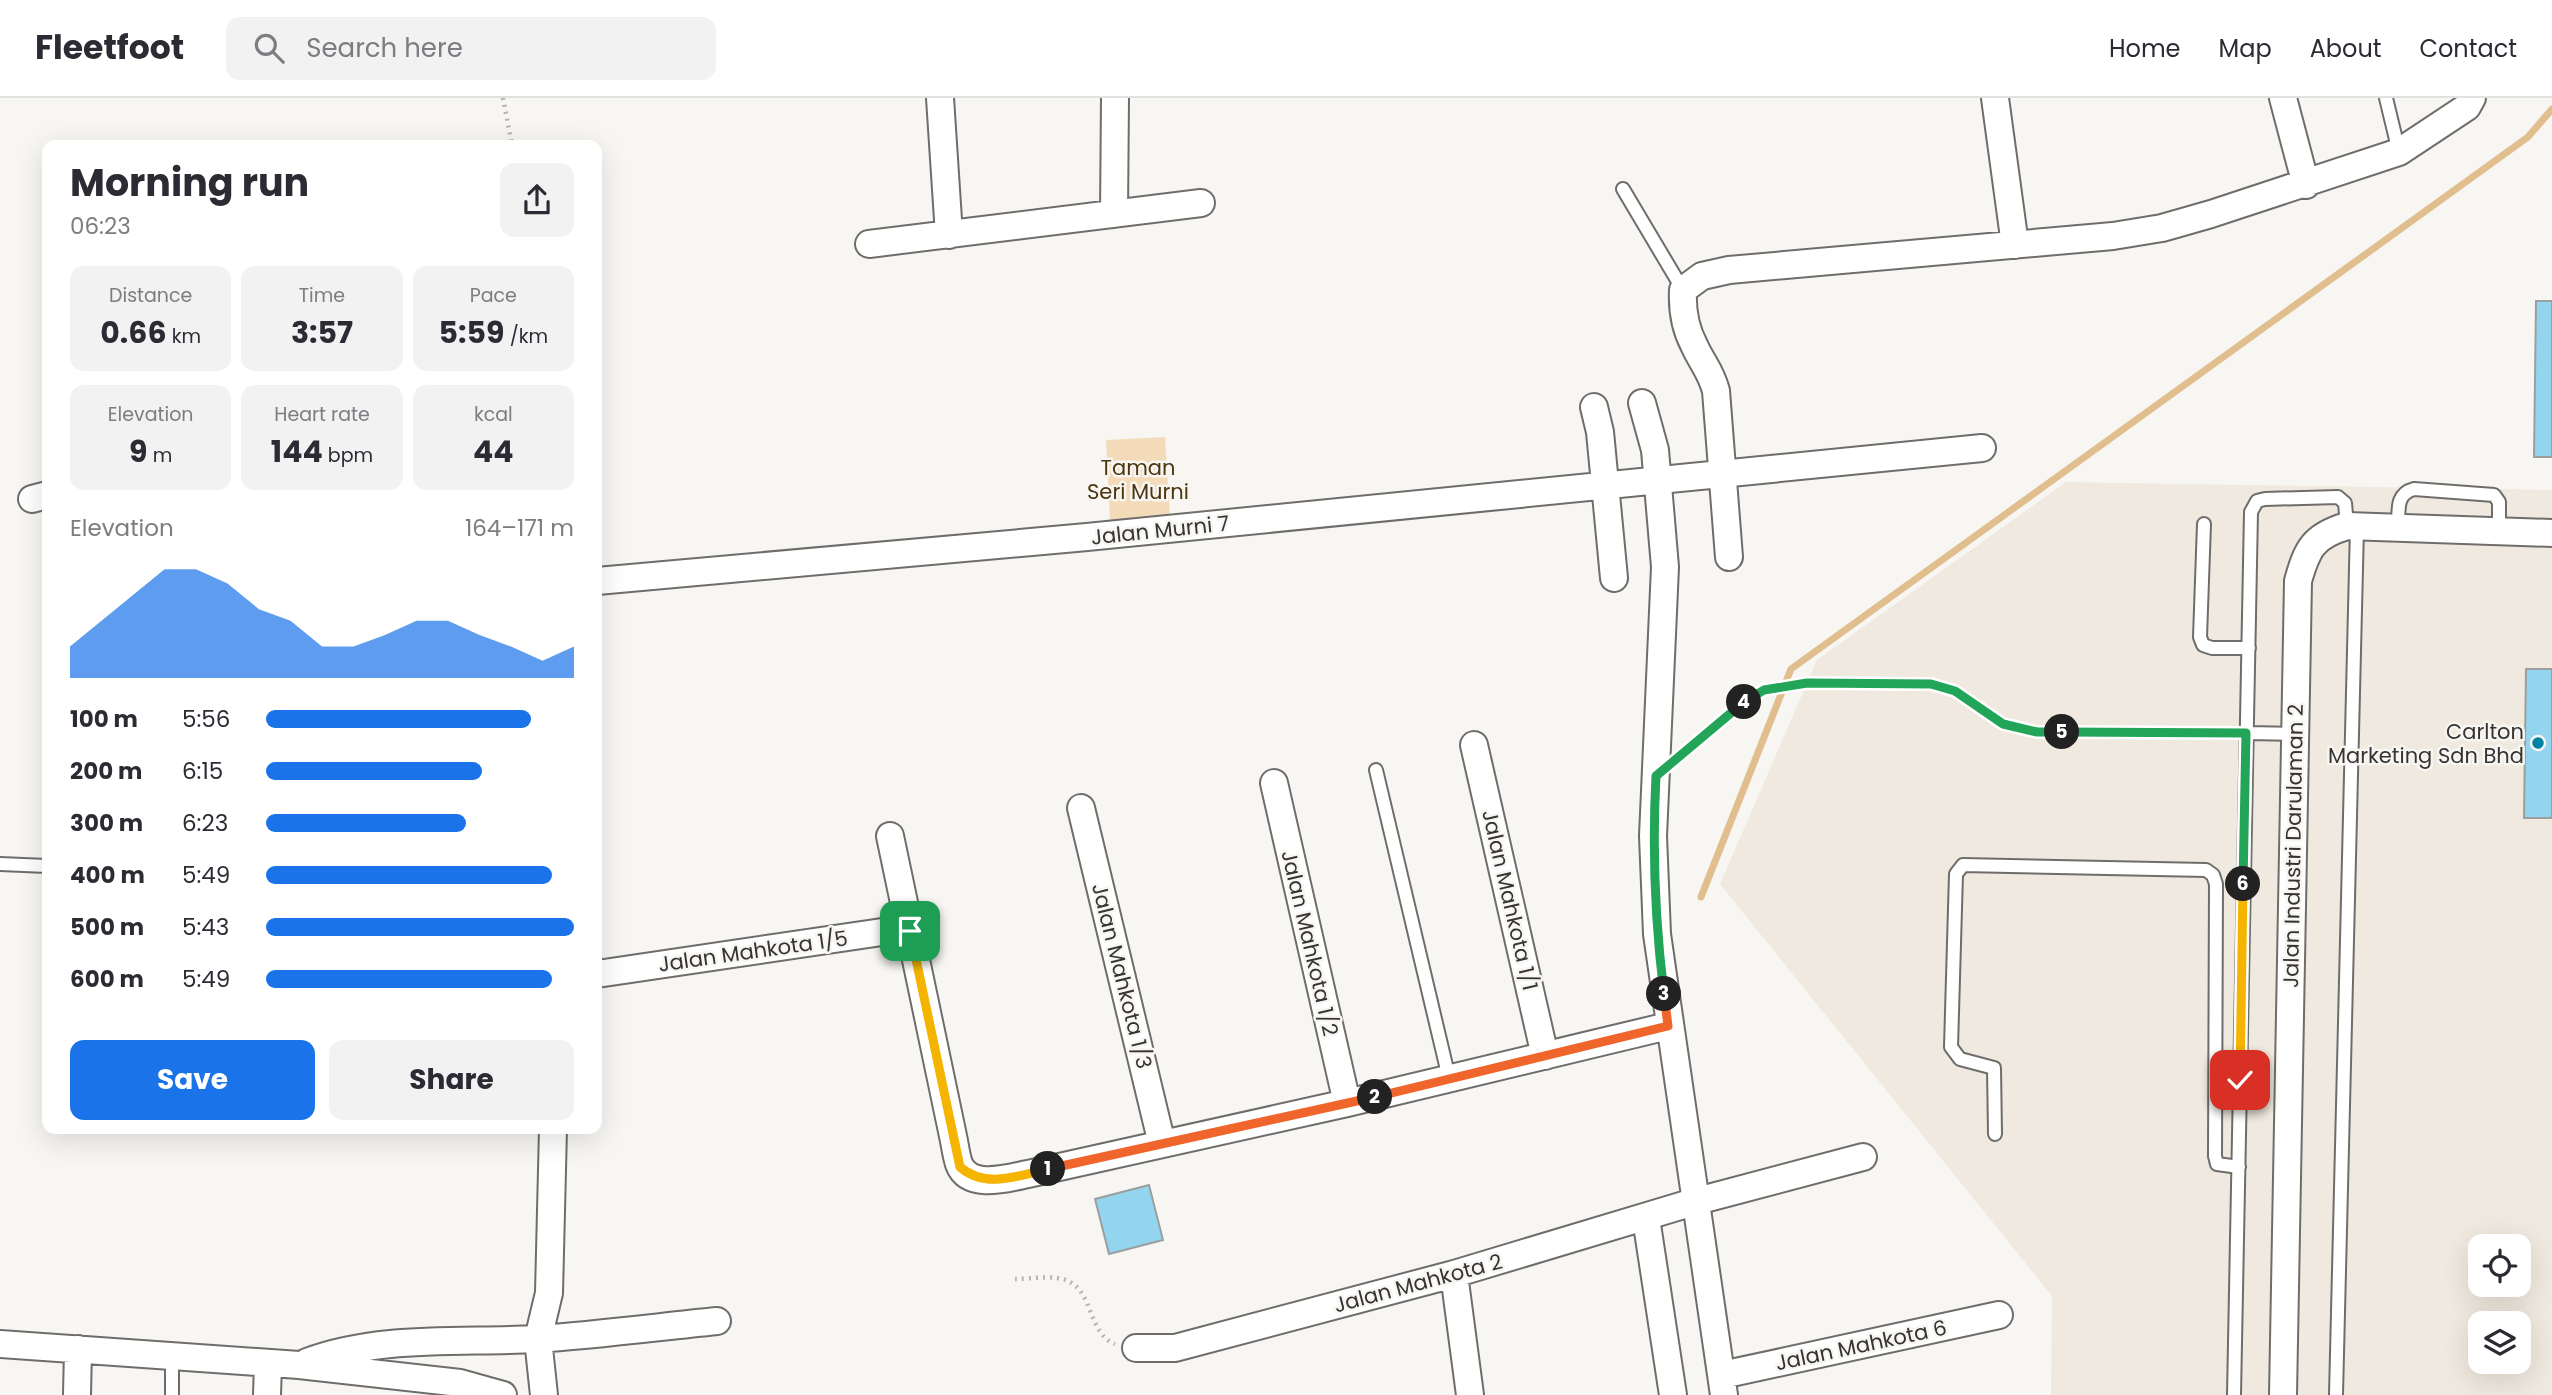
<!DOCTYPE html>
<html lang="en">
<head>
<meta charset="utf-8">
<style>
  :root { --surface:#fff; --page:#f2f2f3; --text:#2b2b33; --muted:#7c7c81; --line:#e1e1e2; --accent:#1a73e8 }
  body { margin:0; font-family:Poppins,sans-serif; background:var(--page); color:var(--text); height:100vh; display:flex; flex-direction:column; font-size:26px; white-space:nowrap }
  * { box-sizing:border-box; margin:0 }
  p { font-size:23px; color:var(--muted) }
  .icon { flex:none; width:38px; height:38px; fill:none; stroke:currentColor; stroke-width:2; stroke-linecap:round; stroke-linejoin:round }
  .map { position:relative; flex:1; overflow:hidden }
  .sheet { position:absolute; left:42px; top:42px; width:560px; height:994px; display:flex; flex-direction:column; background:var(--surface); border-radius:14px; box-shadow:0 7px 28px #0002 }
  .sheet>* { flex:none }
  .fabs { position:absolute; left:2468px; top:1136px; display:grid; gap:14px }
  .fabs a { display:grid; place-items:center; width:63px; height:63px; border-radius:14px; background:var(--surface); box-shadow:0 7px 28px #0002; font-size:35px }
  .pin { position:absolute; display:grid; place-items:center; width:60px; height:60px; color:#fff; margin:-30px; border-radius:14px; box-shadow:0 4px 10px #0006 }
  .km { position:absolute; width:35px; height:35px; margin:-18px; border-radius:50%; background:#222; color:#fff; font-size:19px; line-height:35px; text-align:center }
  .round { display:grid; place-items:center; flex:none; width:74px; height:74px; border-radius:14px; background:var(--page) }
  .headline { display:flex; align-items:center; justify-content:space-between; height:119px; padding:0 28px }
  h1 { font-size:38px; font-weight:700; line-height:52px }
  .metrics { display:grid; grid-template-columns:repeat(3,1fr); gap:10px; height:119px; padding:7px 28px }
  .metrics div { display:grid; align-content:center; border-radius:14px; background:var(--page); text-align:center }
  .metrics b { font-size:30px; font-weight:700 }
  .metrics small { font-size:19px; font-weight:400 }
  .metrics p { font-size:19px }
  .chart { height:196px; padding:14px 28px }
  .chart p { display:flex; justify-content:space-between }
  .chart svg { width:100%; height:126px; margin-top:7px; fill:var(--accent); opacity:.7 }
  .cta { display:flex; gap:14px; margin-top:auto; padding:14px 28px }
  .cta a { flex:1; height:80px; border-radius:14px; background:var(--accent); color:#fff; font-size:28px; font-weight:700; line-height:80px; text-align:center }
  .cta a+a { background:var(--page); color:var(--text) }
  ul { padding:0 28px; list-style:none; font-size:23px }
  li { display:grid; grid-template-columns:112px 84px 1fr; align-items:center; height:52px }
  li i { height:18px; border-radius:9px; background:var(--accent) }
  header { display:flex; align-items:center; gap:42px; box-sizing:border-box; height:98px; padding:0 35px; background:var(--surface); border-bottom:2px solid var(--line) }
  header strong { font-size:33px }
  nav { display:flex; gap:38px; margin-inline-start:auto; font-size:24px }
  .search { width:490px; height:63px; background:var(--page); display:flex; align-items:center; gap:18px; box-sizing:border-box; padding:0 24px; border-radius:14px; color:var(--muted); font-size:26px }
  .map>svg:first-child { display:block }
  .built { fill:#f0e9df; fill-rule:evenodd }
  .green { fill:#f3dbb9 }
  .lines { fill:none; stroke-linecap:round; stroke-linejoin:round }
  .stream { stroke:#e0be8e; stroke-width:7 }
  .building { fill:#93d4ee; stroke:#9b9fa0; stroke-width:2 }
  .lane-casing { stroke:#6f6d6b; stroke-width:16 }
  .street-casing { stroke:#6f6d6b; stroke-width:30 }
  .path { stroke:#b6b5b2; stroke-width:4.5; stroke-dasharray:2 5; stroke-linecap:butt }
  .lane { stroke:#fff; stroke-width:12 }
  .street { stroke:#fff; stroke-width:26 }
  .split-1-casing { stroke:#fff; stroke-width:14 }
  .split-2-casing { stroke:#fff; stroke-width:14 }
  .split-3-casing { stroke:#fff; stroke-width:14 }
  .split-4-casing { stroke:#fff; stroke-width:14 }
  .split-5-casing { stroke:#fff; stroke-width:14 }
  .split-6-casing { stroke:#fff; stroke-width:14 }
  .split-7-casing { stroke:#fff; stroke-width:14 }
  .split-1 { stroke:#f5b400; stroke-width:9 }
  .split-2 { stroke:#f0652b; stroke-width:9 }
  .split-3 { stroke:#f0652b; stroke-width:9 }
  .split-4 { stroke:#22a559; stroke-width:9 }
  .split-5 { stroke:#22a559; stroke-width:9 }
  .split-6 { stroke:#22a559; stroke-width:9 }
  .split-7 { stroke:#f5b400; stroke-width:9 }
  .poi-dot { fill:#0083a6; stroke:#f8f6f2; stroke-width:2.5 }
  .labels { text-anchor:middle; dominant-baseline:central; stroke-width:5; stroke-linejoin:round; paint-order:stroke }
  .park-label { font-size:21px; fill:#4c350e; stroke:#f8f6f2 }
  .street-label { font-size:21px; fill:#353433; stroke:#f8f6f2 }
  .poi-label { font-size:21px; fill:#353433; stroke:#f8f6f2; text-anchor:end }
</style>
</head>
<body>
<header>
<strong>Fleetfoot</strong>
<div class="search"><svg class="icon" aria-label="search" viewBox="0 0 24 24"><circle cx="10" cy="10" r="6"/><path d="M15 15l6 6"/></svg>Search here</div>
<nav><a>Home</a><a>Map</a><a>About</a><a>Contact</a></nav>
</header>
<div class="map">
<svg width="2552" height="1297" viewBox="0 0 2552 1297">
  <rect width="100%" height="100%" fill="#f8f6f2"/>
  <path class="built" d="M2066,384l486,8v905h-501l1,-99 -332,-412 97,-224zM2480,1148h38v38h-38zM2480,1225h38v39h-38z"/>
  <path class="green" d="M1165,339l5,81 -60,3 -4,-81z"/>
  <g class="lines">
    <path class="stream" d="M1701,799l90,-228 737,-532 24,-28"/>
  </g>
  <path class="building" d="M2536,203h16v156h-18z
    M2526,571h26v149h-28z
    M1149,1087l14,55 -54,14 -14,-55z"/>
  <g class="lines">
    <defs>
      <path id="lane" d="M2386,0l13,54
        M1623,91l60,101
        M2204,426l-4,113 3,8 9,3h37
        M2398,430c1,-17 -3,-34 16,-39l80,6 5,7v29
        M2246,635l49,1
        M1376,672l73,308
        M0,766l47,2
        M1995,1036l-1,-66 -34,-9 -9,-12 5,-173 7,-9 243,5 7,5 3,9 -1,272 2,8 22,3
        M172,1297v-38
        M2234,1297l17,-883 6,-11 8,-2 73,-2 7,6 2,23
        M2336,1297l21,-868"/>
      <path id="street" d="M940,0l9,137
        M1995,0l20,147
        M2283,0l23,87
        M1114,116l1,-116
        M869,146l332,-41
        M1642,305l13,47 10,117 -12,269 4,98 67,461
        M1594,309l6,25 14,146
        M32,401l15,-4
        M1729,459l-13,-166c-5,-20 -14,-28 -22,-46 -9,-17 -12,-36 -11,-55l19,-14 27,-6 384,-34 49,-8 49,-14 188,-62 68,-45 5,-9
        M597,483l490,-44 895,-89
        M1474,647l71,311
        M1274,685l73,320
        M1081,710l81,336
        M890,738l63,300c2,9 3,19 6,28 10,26 49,14 69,10l319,-71 321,-77
        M597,876l285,-42 28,-1
        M1646,1120l27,177
        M1454,1176l16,121
        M0,1246l299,21 161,18 43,12
        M1136,1250h39l279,-74 243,-73 166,-44
        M307,1264c72,-27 153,-19 229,-23 60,-4 121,-12 181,-18
        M1722,1277l277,-60
        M77,1297l1,-46
        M267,1297l1,-31
        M544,1297l-6,-56 11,-46 4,-164
        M2283,1297l15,-814c9,-32 15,-45 49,-55l205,7"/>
    </defs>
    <use href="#lane" class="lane-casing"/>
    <use href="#street" class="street-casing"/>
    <path class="path" d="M503,0l9,47
      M1681,657c23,-20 47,-46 74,-61 35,-20 133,-11 176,-10l24,7 48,33 34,8 194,1
      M1015,1181c16,0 41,-5 55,3 23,12 19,52 45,62"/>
    <use href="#lane" class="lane"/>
    <use href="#street" class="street"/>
  </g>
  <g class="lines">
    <defs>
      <path id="split-1" d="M910,833l50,236c25,22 58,9 88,2"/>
      <path id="split-2" d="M1048,1071l327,-72"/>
      <path id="split-3" d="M1375,999l293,-71 -4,-32"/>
      <path id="split-4" d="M1664,896c-9,-73 -12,-144 -8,-218l88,-74"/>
      <path id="split-5" d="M1744,604l20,-12 43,-7 124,1 24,7 48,33 34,8h25"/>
      <path id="split-6" d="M2062,634l184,1 -3,151"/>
      <path id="split-7" d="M2240,982l3,-196"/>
    </defs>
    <use href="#split-1" class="split-1-casing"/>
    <use href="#split-2" class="split-2-casing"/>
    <use href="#split-3" class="split-3-casing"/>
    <use href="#split-4" class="split-4-casing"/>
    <use href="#split-5" class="split-5-casing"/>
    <use href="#split-6" class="split-6-casing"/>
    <use href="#split-7" class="split-7-casing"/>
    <use href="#split-1" class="split-1"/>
    <use href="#split-2" class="split-2"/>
    <use href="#split-3" class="split-3"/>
    <use href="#split-4" class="split-4"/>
    <use href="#split-5" class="split-5"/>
    <use href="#split-6" class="split-6"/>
    <use href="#split-7" class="split-7"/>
  </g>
  <circle class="poi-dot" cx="2538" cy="645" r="7"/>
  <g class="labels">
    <g class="park-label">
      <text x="1138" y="369">Taman<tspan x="1138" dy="24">Seri Murni</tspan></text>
    </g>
    <g class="street-label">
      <text transform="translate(1160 432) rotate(-6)">Jalan Murni 7</text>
      <text transform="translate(2293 748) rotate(-89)">Jalan Industri Darulaman 2</text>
      <text transform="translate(1510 802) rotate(77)">Jalan Mahkota 1/1</text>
      <text transform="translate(1310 845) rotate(77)">Jalan Mahkota 1/2</text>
      <text transform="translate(753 853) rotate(-8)">Jalan Mahkota 1/5</text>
      <text transform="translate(1122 878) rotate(76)">Jalan Mahkota 1/3</text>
      <text transform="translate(1418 1185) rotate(-15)">Jalan Mahkota 2</text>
      <text transform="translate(1861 1247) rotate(-12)">Jalan Mahkota 6</text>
    </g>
    <g class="poi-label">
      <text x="2524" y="633">Carlton<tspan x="2524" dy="24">Marketing Sdn Bhd</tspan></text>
    </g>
  </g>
</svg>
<div class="fabs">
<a><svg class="icon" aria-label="locate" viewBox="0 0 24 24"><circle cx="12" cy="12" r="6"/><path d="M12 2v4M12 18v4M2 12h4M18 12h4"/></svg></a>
<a><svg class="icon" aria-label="layers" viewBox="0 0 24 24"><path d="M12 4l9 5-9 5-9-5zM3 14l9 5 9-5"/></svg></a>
</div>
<div class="pin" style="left:910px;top:833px;background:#1e9e55"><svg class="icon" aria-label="arrive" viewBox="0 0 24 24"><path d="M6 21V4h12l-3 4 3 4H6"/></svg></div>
<div class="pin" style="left:2240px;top:982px;background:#d93025"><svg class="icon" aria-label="check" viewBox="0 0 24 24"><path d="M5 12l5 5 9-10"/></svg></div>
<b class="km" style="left:1048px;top:1071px">1</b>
<b class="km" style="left:1375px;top:999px">2</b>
<b class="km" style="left:1664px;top:896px">3</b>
<b class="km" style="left:1744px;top:604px">4</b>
<b class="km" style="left:2062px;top:634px">5</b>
<b class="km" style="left:2243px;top:786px">6</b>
<section class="sheet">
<div class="headline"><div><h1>Morning run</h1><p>06:23</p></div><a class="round"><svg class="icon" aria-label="share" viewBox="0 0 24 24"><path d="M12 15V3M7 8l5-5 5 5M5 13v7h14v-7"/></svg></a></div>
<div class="metrics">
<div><p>Distance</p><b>0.66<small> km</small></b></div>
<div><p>Time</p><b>3:57</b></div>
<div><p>Pace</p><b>5:59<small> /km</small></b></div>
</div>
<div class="metrics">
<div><p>Elevation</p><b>9<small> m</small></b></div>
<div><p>Heart rate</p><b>144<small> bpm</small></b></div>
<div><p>kcal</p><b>44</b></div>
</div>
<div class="chart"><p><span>Elevation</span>164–171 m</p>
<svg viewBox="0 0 160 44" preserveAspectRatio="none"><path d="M0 44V33L10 24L20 15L30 6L40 6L50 11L60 20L70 24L80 33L90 33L100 29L110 24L120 24L130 29L140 33L150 38L160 33V44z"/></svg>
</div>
<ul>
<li><b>100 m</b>5:56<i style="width:86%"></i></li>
<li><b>200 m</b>6:15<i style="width:70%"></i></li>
<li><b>300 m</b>6:23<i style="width:65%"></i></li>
<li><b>400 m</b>5:49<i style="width:93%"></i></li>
<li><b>500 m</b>5:43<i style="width:100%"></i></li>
<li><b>600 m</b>5:49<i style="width:93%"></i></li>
</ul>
<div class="cta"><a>Save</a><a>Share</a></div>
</section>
</div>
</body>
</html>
